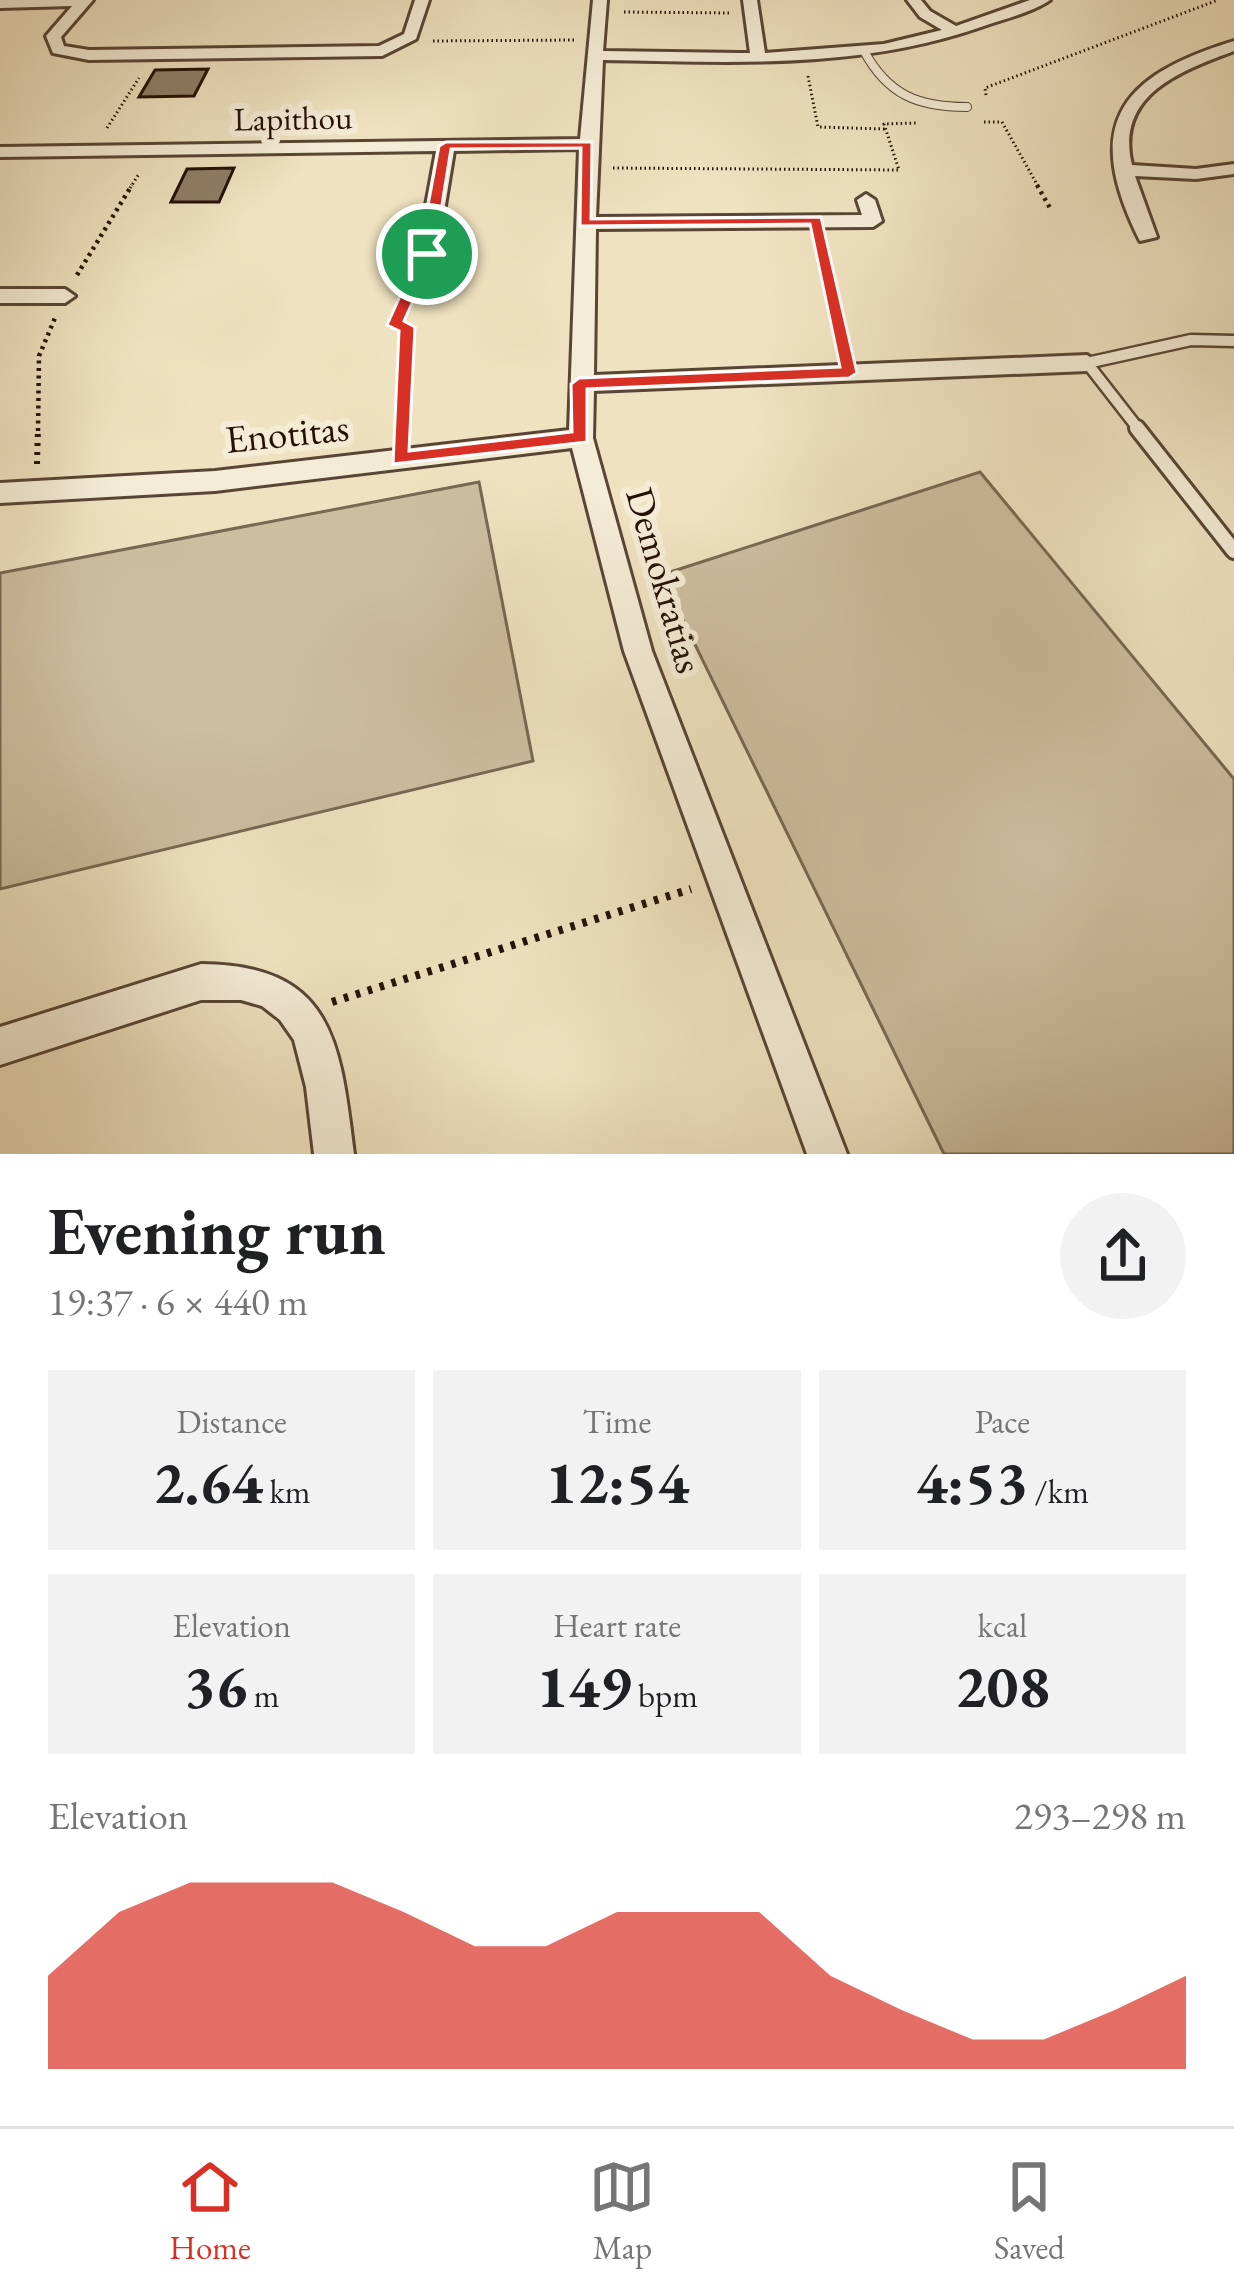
<!DOCTYPE html>
<html lang="en">
<head>
<meta charset="utf-8">
<style>
  :root { --surface:#fff; --page:#f2f2f2; --text:#202124; --muted:#757577; --line:#e0e0e0; --accent:#d93025 }
  body { margin:0; font-family:"EB Garamond",serif; background:var(--page); color:var(--text); height:100vh; display:flex; flex-direction:column; font-size:45px; white-space:nowrap }
  * { box-sizing:border-box; margin:0 }
  p { font-size:39px; color:var(--muted) }
  .icon { flex:none; width:66px; height:66px; fill:none; stroke:currentColor; stroke-width:2; stroke-linecap:round; stroke-linejoin:round }
  .map { position:relative; height:1154px; overflow:hidden }
  .sheet { display:flex; flex-direction:column; background:var(--surface); flex:1 }
  .sheet>* { flex:none }
  .pin { position:absolute; display:grid; place-items:center; width:102px; height:102px; color:#fff; margin:-51px; border:6px solid #fff; border-radius:50%; box-shadow:0 3px 12px #0007 }
  .round { display:grid; place-items:center; flex:none; width:126px; height:126px; border-radius:63px; background:var(--page) }
  .head { display:flex; align-items:center; justify-content:space-between; height:204px; padding:0 48px }
  h1 { font-size:66px; font-weight:700; line-height:90px }
  .stats { display:grid; grid-template-columns:repeat(3,1fr); gap:18px; height:204px; padding:12px 48px }
  .stats div { display:grid; align-content:center; border-radius:0px; background:var(--page); text-align:center }
  .stats b { font-size:60px; font-weight:700 }
  .stats small { font-size:33px; font-weight:400 }
  .stats p { font-size:33px }
  .chart { height:336px; padding:24px 48px }
  .chart p { display:flex; justify-content:space-between }
  .chart svg { width:100%; height:216px; margin-top:12px; fill:var(--accent); opacity:.7 }
  .tabs { display:flex; justify-content:space-around; align-items:center; height:168px; border-top:3px solid var(--line); background:var(--surface); font-size:33px; color:var(--muted) }
  .tabs a { display:grid; justify-items:center; gap:6px }
  .tabs .current { color:var(--accent) }
  .map>svg:first-child { display:block }
  .green { fill:#cdbea0; stroke:#796852; stroke-width:3 }
  .building { fill:#8e7e66; stroke:#251105; stroke-width:3 }
  .lines { fill:none; stroke-linecap:round; stroke-linejoin:round }
  .lane-far2-casing { stroke:#584534; stroke-width:10 }
  .lane-far1-casing { stroke:#584534; stroke-width:15 }
  .lane-casing { stroke:#584534; stroke-width:20 }
  .street-casing { stroke:#584534; stroke-width:6 }
  .path-far3 { stroke:#251105; stroke-width:3; stroke-dasharray:1.5 3; stroke-linecap:butt }
  .path-far2 { stroke:#251105; stroke-width:4.5; stroke-dasharray:3 4.5; stroke-linecap:butt }
  .path-far1 { stroke:#251105; stroke-width:6; stroke-dasharray:3 6; stroke-linecap:butt }
  .path { stroke:#251105; stroke-width:8; stroke-dasharray:4.5 8; stroke-linecap:butt }
  .lane-far2 { stroke:#f5ecd6; stroke-width:8 }
  .lane-far1 { stroke:#f5ecd6; stroke-width:10 }
  .lane { stroke:#f5ecd6; stroke-width:14 }
  .street { fill:#f5ecd6; fill-rule:evenodd }
  .route { fill:#d93025; stroke:#fff; stroke-width:3; fill-rule:evenodd }
  .labels { text-anchor:middle; dominant-baseline:central; stroke-width:12; stroke-linejoin:round; paint-order:stroke }
  .far-street-label { font-size:33px; fill:#251105; stroke:#f5ecd6 }
  .street-label { font-size:39px; fill:#251105; stroke:#f5ecd6 }
</style>
</head>
<body>
<div class="map">
<svg width="1234" height="1154" viewBox="0 0 1234 1154">
  <rect width="100%" height="100%" fill="#efe2c0"/>
  <filter id="stains"><feTurbulence type="fractalNoise" baseFrequency=".00167" numOctaves="4"/><feColorMatrix values="0 0 0 0 .2 0 0 0 0 .09 0 0 0 0 .02 0 0 0 .5 -.17"/></filter>
  <radialGradient id="worn" r=".72"><stop offset=".6" stop-color="#630" stop-opacity="0"/><stop offset="1" stop-color="#630" stop-opacity=".3"/></radialGradient>
  <path class="green" d="M980,472l254,307v375h-290l-283,-579z
    M479,482l54,279 -533,128v-316z"/>
  <path class="building" d="M208,69l-14,27 -55,1 16,-27z
    M234,168l-15,34h-48l16,-33z"/>
  <g class="lines">
    <defs>
      <path id="lane-far2" d="M864,51c24,44 54,56 103,56"/>
      <path id="lane-far1" d="M1140,431l-53,-68 104,-23 43,1"/>
      <path id="lane" d="M1137,428l97,123"/>
      <path id="street" d="M0,0h93l-32,37 3,9 25,4 290,-4 25,-12 11,-34h14l-13,39 -34,17 -293,4 -36,-7 -7,-17 26,-30 -72,2z
        M593,0h14l-4,51 137,2h10l-7,-53h14l8,53 119,-9 58,-14 -22,-13 -13,-17h14l9,11 26,15 74,-26h20c-19,13 -47,19 -69,27 -123,43 -250,35 -378,33l-7,157 266,-2 -5,-15 9,-6 9,6 7,21 -9,6 -277,2 -2,146 493,-20 11,8 -11,8 -493,20 -1,47 59,213 195,503h-40l-183,-503 -52,-203 -357,43 -215,12v-20l215,-12 354,-41 10,-281 -125,2 -17,103 -10,6 -10,-6 19,-103 -436,6v-10l580,-8z
        M1234,41v10c-54,20 -119,44 -102,114l64,4 38,-5v10l-38,5 -61,-3 22,61 -17,4c-57,-114 -24,-164 94,-200z
        M0,289h65l10,7 -10,7h-65z
        M201,964c133,1 139,79 153,190h-40l-8,-67 -12,-47 -14,-20 -18,-14 -21,-6h-40l-201,65v-38z"/>
    </defs>
    <use href="#lane-far2" class="lane-far2-casing"/>
    <use href="#lane-far1" class="lane-far1-casing"/>
    <use href="#lane" class="lane-casing"/>
    <use href="#street" class="street-casing"/>
    <path class="path-far3" d="M624,12l106,1
      M433,41l143,-1
      M808,76l10,51 67,2
      M986,95l-1,-7 233,-88
      M984,122h18l37,66
      M107,128l32,-50
      M613,168l286,2 -15,-46 32,-1
      M130,188l9,-14"/>
    <path class="path-far2" d="M1037,185l13,23
      M821,241l22,105
      M77,275l55,-90
      M38,431l1,-75 16,-38
      M401,431l6,-104 -12,-2 21,-53"/>
    <path class="path-far1" d="M401,435v-7
      M37,464l1,-36"/>
    <path class="path" d="M332,1002l359,-113"/>
    <use href="#lane-far2" class="lane-far2"/>
    <use href="#lane-far1" class="lane-far1"/>
    <use href="#lane" class="lane"/>
    <use href="#street" class="street"/>
  </g>
  <path class="route" d="M446,142h146l-1,77 230,-2 36,156 -8,5 -262,11v53l-194,22 6,-133 -12,-6 32,-71 20,-108zM581,148l-1,78 230,-2 30,143 -261,11 -8,6 1,48 -163,19 6,-124 -11,-6 30,-67 17,-105z"/>
  <g class="labels">
    <g class="far-street-label">
      <text transform="translate(293 118) rotate(-1)">Lapithou</text>
    </g>
    <g class="street-label">
      <text transform="translate(287 433) rotate(-6)">Enotitas</text>
      <text transform="translate(665 580) rotate(74)">Demokratias</text>
    </g>
  </g>
  <rect width="100%" height="100%" filter="url(#stains)"/>
  <rect width="100%" height="100%" fill="url(#worn)"/>
</svg>
<div class="pin" style="left:427px;top:254px;background:#1e9e55"><svg class="icon" aria-label="arrive" viewBox="0 0 24 24"><path d="M6 21V4h12l-3 4 3 4H6"/></svg></div>
</div>
<section class="sheet">
<div class="head"><div><h1>Evening run</h1><p>19:37 · 6 × 440 m</p></div><a class="round"><svg class="icon" aria-label="share" viewBox="0 0 24 24"><path d="M12 15V3M7 8l5-5 5 5M5 13v7h14v-7"/></svg></a></div>
<div class="stats">
<div><p>Distance</p><b>2.64<small> km</small></b></div>
<div><p>Time</p><b>12:54</b></div>
<div><p>Pace</p><b>4:53<small> /km</small></b></div>
</div>
<div class="stats">
<div><p>Elevation</p><b>36<small> m</small></b></div>
<div><p>Heart rate</p><b>149<small> bpm</small></b></div>
<div><p>kcal</p><b>208</b></div>
</div>
<div class="chart"><p><span>Elevation</span>293–298 m</p>
<svg viewBox="0 0 160 44" preserveAspectRatio="none"><path d="M0 44V25L10 12L20 6L30 6L40 6L50 12L60 19L70 19L80 12L90 12L100 12L110 25L120 32L130 38L140 38L150 32L160 25V44z"/></svg>
</div>
</section>
<nav class="tabs">
<a class="current"><svg class="icon" aria-label="home" viewBox="0 0 24 24"><path d="M3 11l9-7 9 7M6 9v11h12V9"/></svg>Home</a>
<a><svg class="icon" aria-label="map" viewBox="0 0 24 24"><path d="M3 6l6-2 6 2 6-2v14l-6 2-6-2-6 2zM9 4v14M15 6v14"/></svg>Map</a>
<a><svg class="icon" aria-label="saved" viewBox="0 0 24 24"><path d="M7 4h10v16l-5-4-5 4z"/></svg>Saved</a>
</nav>
</body>
</html>
